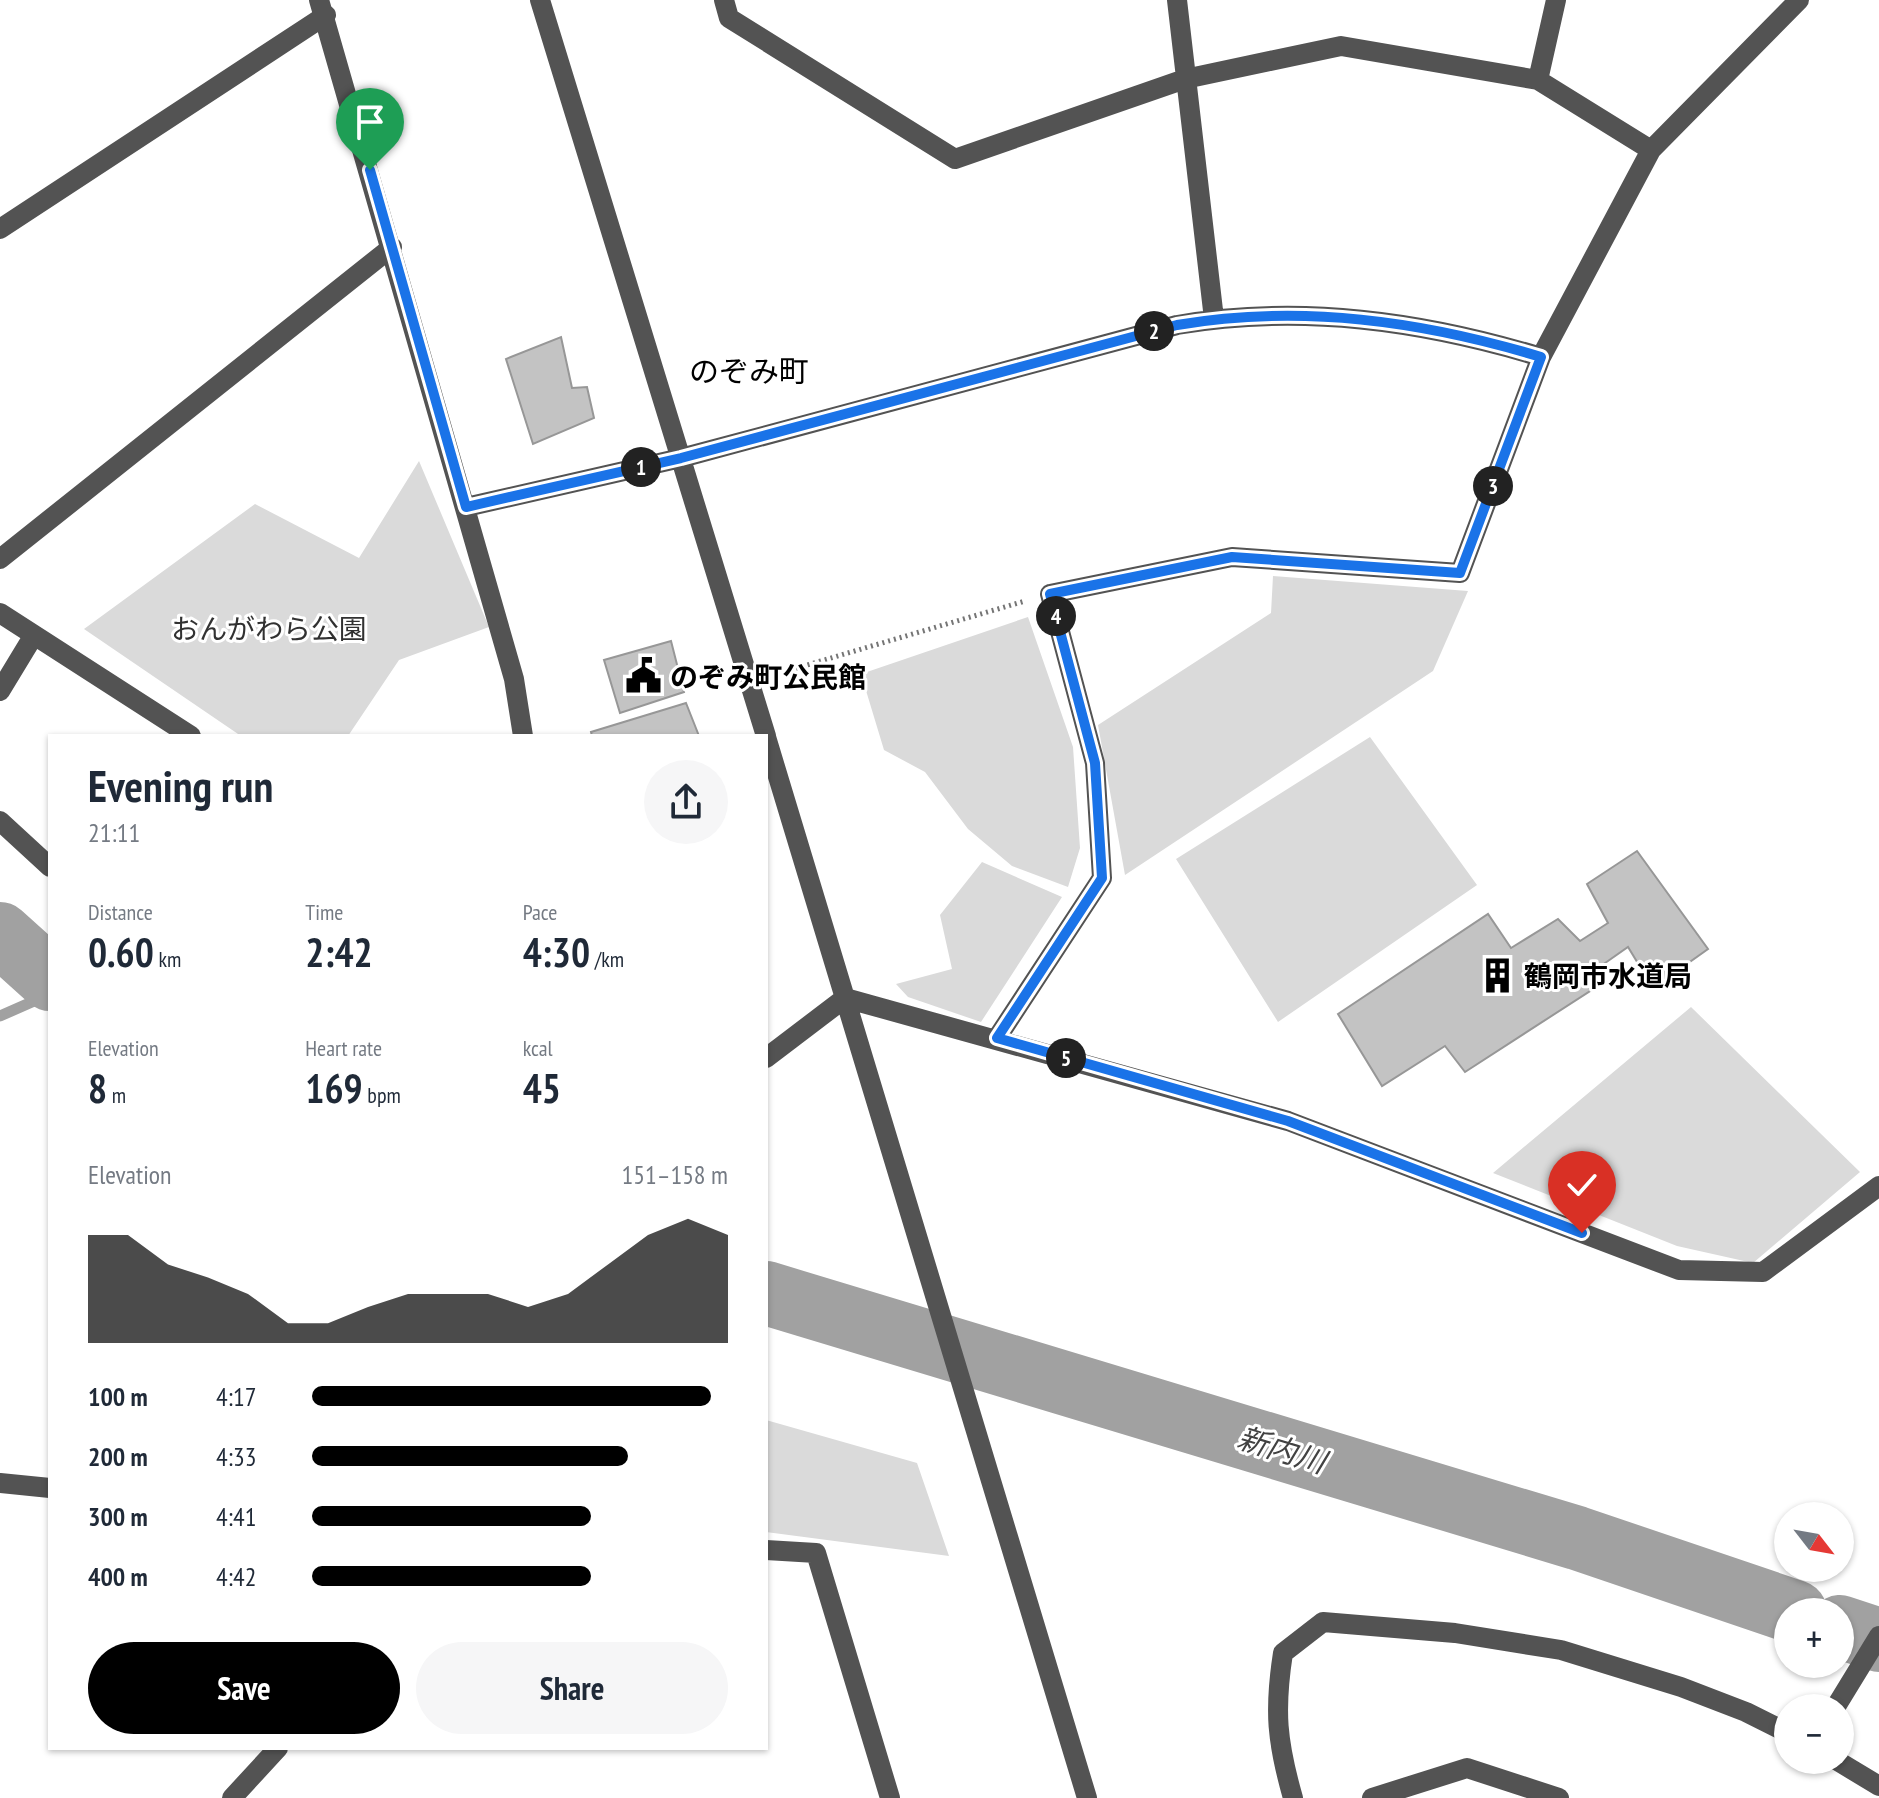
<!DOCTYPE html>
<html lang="en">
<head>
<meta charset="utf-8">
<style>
  :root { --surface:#fff; --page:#f6f6f7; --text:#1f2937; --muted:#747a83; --accent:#000 }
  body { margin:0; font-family:"PT Sans Narrow","Noto Sans JP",sans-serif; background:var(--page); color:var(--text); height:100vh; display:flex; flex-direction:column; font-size:30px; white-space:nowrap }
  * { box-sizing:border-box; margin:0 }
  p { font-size:26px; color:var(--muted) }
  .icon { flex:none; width:44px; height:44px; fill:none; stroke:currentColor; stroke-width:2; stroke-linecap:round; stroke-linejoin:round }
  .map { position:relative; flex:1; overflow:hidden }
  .drawer { position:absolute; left:48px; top:734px; width:720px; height:1016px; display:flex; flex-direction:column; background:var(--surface); border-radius:0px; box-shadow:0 2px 6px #0004 }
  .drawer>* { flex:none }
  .needle { width:52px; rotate:121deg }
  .buttons { position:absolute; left:1774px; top:1502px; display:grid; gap:16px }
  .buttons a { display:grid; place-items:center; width:80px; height:80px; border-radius:50%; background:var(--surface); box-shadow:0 2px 6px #0004; font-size:40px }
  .pin { position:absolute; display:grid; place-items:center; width:68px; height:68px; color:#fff; margin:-82px -34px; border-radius:50% 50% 50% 0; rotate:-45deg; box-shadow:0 0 8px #0007 }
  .pin .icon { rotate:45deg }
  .km { position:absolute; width:40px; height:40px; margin:-20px; border-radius:50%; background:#222; color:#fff; font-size:22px; line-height:40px; text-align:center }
  .round { display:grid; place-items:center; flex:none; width:84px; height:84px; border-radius:42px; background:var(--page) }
  .head { display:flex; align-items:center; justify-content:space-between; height:136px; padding:0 40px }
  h1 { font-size:44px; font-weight:700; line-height:60px }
  .stats { display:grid; grid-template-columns:repeat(3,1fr); gap:12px; height:136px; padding:8px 40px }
  .stats div { display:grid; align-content:center }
  .stats b { font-size:40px; font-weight:700 }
  .stats small { font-size:22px; font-weight:400 }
  .stats p { font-size:22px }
  .chart { height:224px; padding:16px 40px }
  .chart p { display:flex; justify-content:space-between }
  .chart svg { width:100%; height:144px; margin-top:8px; fill:var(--accent); opacity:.7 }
  .cta { display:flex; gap:16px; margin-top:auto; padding:16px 40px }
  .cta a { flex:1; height:92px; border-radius:48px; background:var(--accent); color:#fff; font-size:32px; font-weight:700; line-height:92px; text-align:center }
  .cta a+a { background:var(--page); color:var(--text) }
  ul { padding:0 40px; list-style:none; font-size:26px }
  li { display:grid; grid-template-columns:128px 96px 1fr; align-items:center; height:60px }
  li i { height:20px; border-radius:10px; background:var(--accent) }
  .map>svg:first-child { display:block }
  .green { fill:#dadada }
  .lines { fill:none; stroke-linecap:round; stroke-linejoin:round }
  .stream { stroke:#a1a1a1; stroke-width:11 }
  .river { stroke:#a1a1a1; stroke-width:64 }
  .building { fill:#c3c3c3; stroke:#979797; stroke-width:2 }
  .path { stroke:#757575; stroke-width:5; stroke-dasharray:2 4; stroke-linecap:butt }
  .minor { stroke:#535353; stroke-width:20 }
  .route-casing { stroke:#fff; stroke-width:16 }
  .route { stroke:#1a73e8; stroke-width:10 }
  .labels { text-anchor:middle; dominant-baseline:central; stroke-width:6; stroke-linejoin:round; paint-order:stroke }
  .park-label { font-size:28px; fill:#313131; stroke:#fff }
  .poi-label { font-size:28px; font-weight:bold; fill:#000; stroke:#fff; text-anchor:start }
  .neighbourhood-label { font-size:30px; fill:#000; stroke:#fff }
  .water-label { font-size:30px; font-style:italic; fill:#424242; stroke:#fff }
</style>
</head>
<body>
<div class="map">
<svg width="1879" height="1798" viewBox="0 0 1879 1798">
  <rect width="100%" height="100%" fill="#fff"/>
  <path class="green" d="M419,461l70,166 -90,33 -51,76h-107l-157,-107 171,-125 104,54z
    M1273,576l195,15 -35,80 -308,204 -27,-150 173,-112z
    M1028,617l45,130 7,101 -12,39 -56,-21 -44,-37 -43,-57 -41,-22 -23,-76z
    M1370,737l107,148 -199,137 -102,-163z
    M982,862l80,35 -81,125 -73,-25 -12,-13 56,-15 -12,-54z
    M1691,1007l169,165 -107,91 -76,-17 -184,-73z
    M766,1420l151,43 32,93 -183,-24z"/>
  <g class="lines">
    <path class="stream" d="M0,1016l50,-22"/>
    <path class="river" d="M0,934l50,45
      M766,1293l811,245 218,74
      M1840,1627l39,13"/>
  </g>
  <path class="building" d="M561,337l11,51 15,-1 7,31 -61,26 -27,-85z
    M671,641l13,51 -64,21 -16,-53z
    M686,703l13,33h-107l-1,-4z
    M1637,851l71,98 -55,39 -25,-41 -30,21 6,14 -139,90 -20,-26 -63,40 -44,-72 150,-100 23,34 47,-29 22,22 28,-18 -21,-39z"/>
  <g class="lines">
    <path class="path" d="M773,675l252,-74"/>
    <path class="minor" d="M319,0l195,679 9,57
      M540,0l226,736
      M724,0l5,18 226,141 230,-80 156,-33 197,34 113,70
      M1177,0l37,319
      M1538,80l18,-80
      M0,229l326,-214
      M466,507l215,-49 496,-133c124,-21 245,-4 364,32
      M0,559l392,-312
      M0,613l191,123
      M0,691l34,-56
      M766,737l321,1061
      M0,821l50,46
      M845,998l443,123 391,149 84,2 116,-86
      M997,1038l105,-160 -7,-115 -45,-169 182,-37 228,16 81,-216 110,-207 148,-150
      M766,1058l79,-60
      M0,1483l50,5
      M766,1550l50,3 74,245
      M1835,1708l44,-72
      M1836,1760l43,26
      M232,1798l46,-50
      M1293,1798c-16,-56 -19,-87 -10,-145l40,-31 132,11 106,17 120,37 65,25 42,21
      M1372,1798l95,-30 92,30"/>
  </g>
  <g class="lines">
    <defs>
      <path id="route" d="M370,170l96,337 215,-49 496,-133c124,-21 245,-4 364,32l-81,216 -228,-16 -182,37 45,169 7,115 -105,160 291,83 294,112"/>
    </defs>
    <use href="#route" class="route-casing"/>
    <use href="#route" class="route"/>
  </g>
  <defs>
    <symbol id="civic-bare" viewBox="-9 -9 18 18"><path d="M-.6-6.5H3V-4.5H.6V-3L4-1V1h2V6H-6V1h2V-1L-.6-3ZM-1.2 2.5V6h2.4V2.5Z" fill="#000" stroke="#fff" stroke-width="2.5" paint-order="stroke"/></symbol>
    <symbol id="building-bare" viewBox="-9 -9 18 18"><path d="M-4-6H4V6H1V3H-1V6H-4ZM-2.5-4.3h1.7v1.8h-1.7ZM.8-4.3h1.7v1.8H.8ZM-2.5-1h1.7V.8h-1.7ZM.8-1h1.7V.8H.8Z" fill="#000" stroke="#fff" stroke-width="2.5" paint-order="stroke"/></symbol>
  </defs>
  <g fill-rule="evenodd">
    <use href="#civic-bare" x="618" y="650" width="51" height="51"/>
    <use href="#building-bare" x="1472" y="950" width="51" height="51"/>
  </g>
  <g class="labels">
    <g class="park-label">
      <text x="269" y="628">おんがわら公園</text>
    </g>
    <g class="poi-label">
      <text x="670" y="676">のぞみ町公民館</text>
      <text x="1524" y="975">鶴岡市水道局</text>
    </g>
    <g class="neighbourhood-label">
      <text x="749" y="370">のぞみ町</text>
    </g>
    <g class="water-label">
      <text transform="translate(1282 1449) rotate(17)">新内川</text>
    </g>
  </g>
</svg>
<div class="buttons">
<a><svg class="needle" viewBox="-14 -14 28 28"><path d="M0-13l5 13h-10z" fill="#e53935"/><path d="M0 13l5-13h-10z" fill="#747a83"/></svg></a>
<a>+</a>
<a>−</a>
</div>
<div class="pin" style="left:370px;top:170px;background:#1e9e55"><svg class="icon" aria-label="arrive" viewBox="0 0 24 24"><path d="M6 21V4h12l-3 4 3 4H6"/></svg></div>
<div class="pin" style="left:1582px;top:1233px;background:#d93025"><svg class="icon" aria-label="check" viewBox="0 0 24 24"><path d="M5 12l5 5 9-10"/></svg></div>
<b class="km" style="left:641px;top:467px">1</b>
<b class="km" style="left:1154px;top:331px">2</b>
<b class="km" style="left:1493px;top:486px">3</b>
<b class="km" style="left:1056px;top:616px">4</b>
<b class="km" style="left:1066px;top:1058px">5</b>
<section class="drawer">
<div class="head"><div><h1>Evening run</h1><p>21:11</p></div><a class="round"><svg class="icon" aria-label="share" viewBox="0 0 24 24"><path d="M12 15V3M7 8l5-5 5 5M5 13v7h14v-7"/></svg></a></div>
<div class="stats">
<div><p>Distance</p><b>0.60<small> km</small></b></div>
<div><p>Time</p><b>2:42</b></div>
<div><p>Pace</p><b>4:30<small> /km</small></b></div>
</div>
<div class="stats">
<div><p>Elevation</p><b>8<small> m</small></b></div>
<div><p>Heart rate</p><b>169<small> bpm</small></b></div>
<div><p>kcal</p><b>45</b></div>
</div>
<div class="chart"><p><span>Elevation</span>151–158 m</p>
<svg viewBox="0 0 160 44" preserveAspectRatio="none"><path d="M0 44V11L10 11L20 20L30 24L40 29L50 38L60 38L70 33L80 29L90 29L100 29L110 33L120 29L130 20L140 11L150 6L160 11V44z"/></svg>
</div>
<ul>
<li><b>100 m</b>4:17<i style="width:96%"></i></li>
<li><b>200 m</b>4:33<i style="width:76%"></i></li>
<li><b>300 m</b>4:41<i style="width:67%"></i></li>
<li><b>400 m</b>4:42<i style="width:67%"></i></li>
</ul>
<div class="cta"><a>Save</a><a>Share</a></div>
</section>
</div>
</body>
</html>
